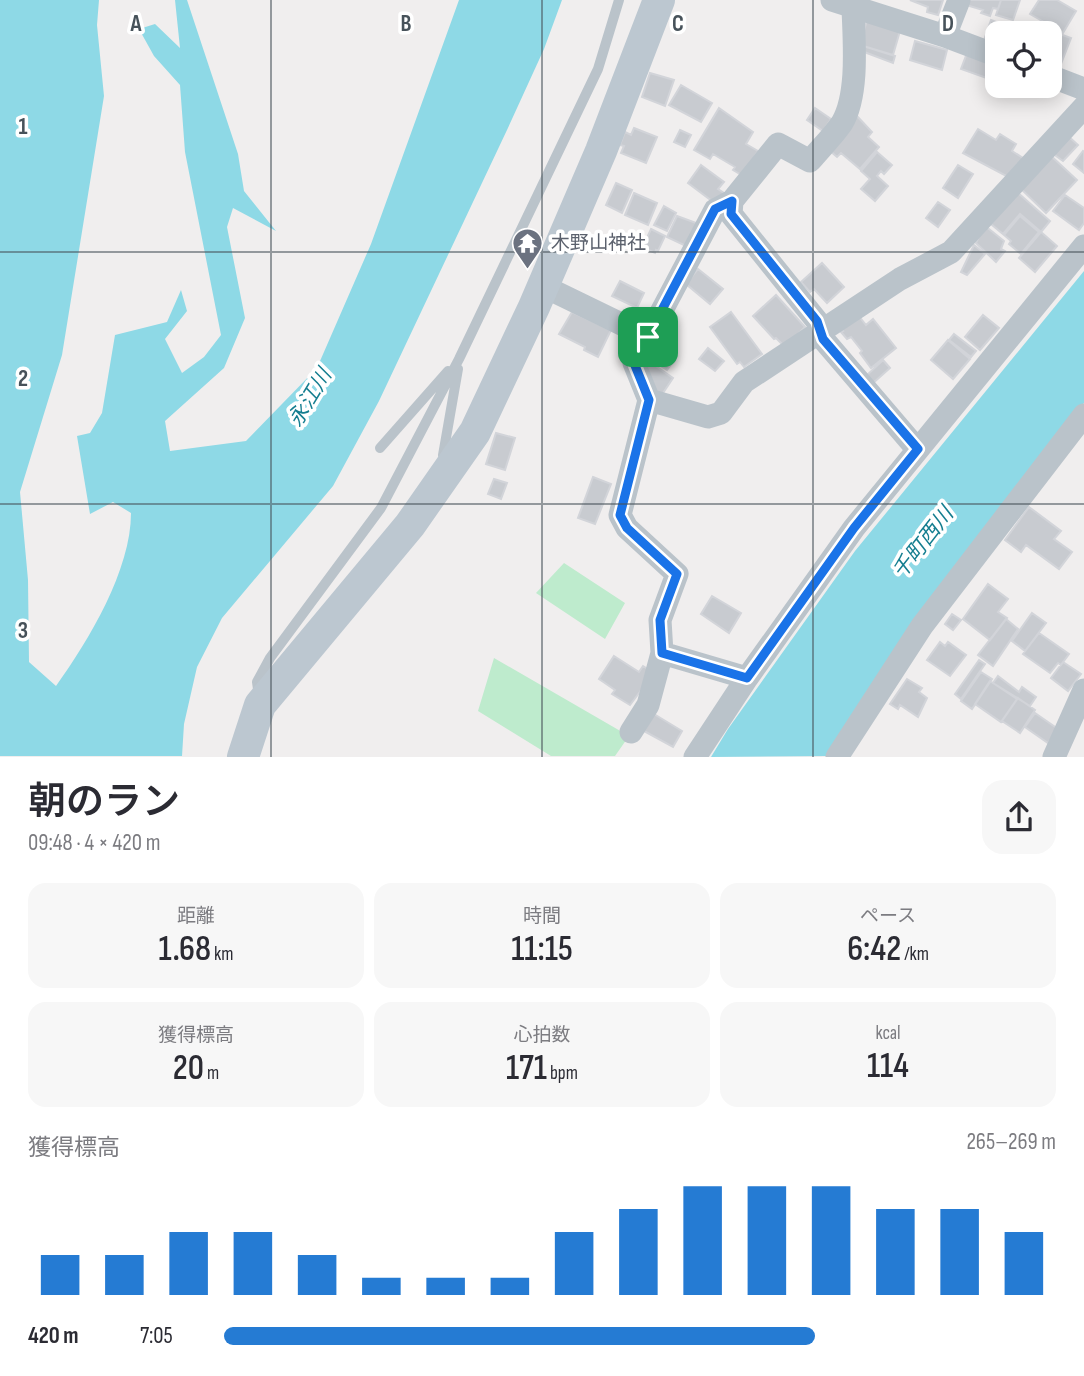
<!DOCTYPE html>
<html lang="ja">
<head>
<meta charset="utf-8">
<style>
  :root { --surface:#fff; --page:#f7f7f7; --text:#2b2b33; --muted:#7c7c81; --accent:#257bd3 }
  body { margin:0; font-family:"Sofia Sans Condensed","Noto Sans JP",sans-serif; background:var(--page); color:var(--text); height:100vh; display:flex; flex-direction:column; font-size:26px; white-space:nowrap }
  * { box-sizing:border-box; margin:0 }
  p { font-size:23px; color:var(--muted) }
  .icon { flex:none; width:38px; height:38px; fill:none; stroke:currentColor; stroke-width:2; stroke-linecap:round; stroke-linejoin:round }
  .map { position:relative; height:757px; overflow:hidden }
  .side { display:flex; flex-direction:column; background:var(--surface); flex:1 }
  .side>* { flex:none }
  .controls { position:absolute; left:985px; top:21px; display:grid; gap:14px }
  .controls a { display:grid; place-items:center; width:77px; height:77px; border-radius:14px; background:var(--surface); box-shadow:0 4px 18px #0003; font-size:35px }
  .pin { position:absolute; display:grid; place-items:center; width:60px; height:60px; color:#fff; margin:-30px; border-radius:14px; box-shadow:0 4px 10px #0006 }
  .round { display:grid; place-items:center; flex:none; width:74px; height:74px; border-radius:21px; background:var(--page) }
  .overview { display:flex; align-items:center; justify-content:space-between; height:119px; padding:0 28px }
  h1 { font-size:38px; font-weight:600; line-height:52px }
  .figures { display:grid; grid-template-columns:repeat(3,1fr); gap:10px; height:119px; padding:7px 28px }
  .figures div { display:grid; align-content:center; border-radius:18px; background:var(--page); text-align:center }
  .figures b { font-size:35px; font-weight:600 }
  .figures small { font-size:19px; font-weight:400 }
  .figures p { font-size:19px }
  .chart { height:196px; padding:14px 28px }
  .chart p { display:flex; justify-content:space-between }
  .chart svg { width:100%; height:126px; margin-top:7px; stroke:var(--accent); stroke-width:6 }
  ul { padding:0 28px; list-style:none; font-size:23px }
  li { display:grid; grid-template-columns:112px 84px 1fr; align-items:center; height:52px }
  li i { height:18px; border-radius:9px; background:var(--accent) }
  .map>svg:first-child { display:block }
  .green { fill:#beebcd }
  .water { fill:#8ed9e6 }
  .building { fill:#c8cbd0; stroke:#d2d4d9; stroke-width:2 }
  .lines { fill:none; stroke-linecap:round; stroke-linejoin:round }
  .lane { stroke:#bac3ca; stroke-width:10 }
  .street { stroke:#bac3ca; stroke-width:23 }
  .secondary { stroke:#bcc7d0; stroke-width:32 }
  .route-casing { stroke:#fff; stroke-width:14 }
  .route { stroke:#1a73e8; stroke-width:9 }
  .grid { fill:none; stroke:#47525a; stroke-width:2; stroke-opacity:0.55 }
  .labels { text-anchor:middle; dominant-baseline:central; stroke-width:7; stroke-linejoin:round; paint-order:stroke }
  .worship-label { font-size:19px; fill:#5b616d; stroke:#fff; text-anchor:start }
  .water-label { font-size:21px; font-style:italic; fill:#157e90; stroke:#fff }
  .grid-label { font-size:23px; text-anchor:middle; font-weight:bold; fill:#47525a; stroke:#fff; stroke-width:7; stroke-linejoin:round; paint-order:stroke }
</style>
</head>
<body>
<div class="map">
<svg width="1084" height="757" viewBox="0 0 1084 757">
  <rect width="100%" height="100%" fill="#f0eeee"/>
  <path class="green" d="M564,563l61,40 -20,36 -69,-46z
    M494,658l135,78 -14,20h-64l-73,-45z"/>
  <path class="water" d="M0,0h99l-2,25 7,71 -42,259 -42,137 8,88 1,82 27,24c33,-46 75,-116 75,-173l-18,-11 -23,12 -13,-78 13,-3 12,-20 13,-78 52,-13 14,-32 6,21 -22,28 17,34 22,-16 17,-22 -36,-183 -5,-67 -26,-29 -15,-27 16,-5 25,24 -5,-48h12l51,154 6,37 32,40 -43,-23 -6,19 18,91 -21,50 -59,53 5,30 76,-10 71,-73 54,-124 88,-244h103l-18,49 -37,81 -128,271 -46,85 -111,132 -25,49 -13,57 -2,32h-182z
    M1084,271v132l-43,55 -215,298 -115,1 17,-28 127,-178z"/>
  <path class="building" d="M910,0h33l-5,15 -11,-3 1,-5z
    M964,0h37l-3,9 -5,-1 -3,8 -9,-3 2,-3 -20,-6z
    M1001,0h19l-7,20 -17,-5z
    M1039,0h18l19,11 -13,22 -33,-19z
    M867,20l33,11 -7,24 -33,-10z
    M991,20l19,7 -2,6h-10v15l-15,-5z
    M1060,34l11,4 -12,31 -9,-3v-23l2,-6 6,2z
    M915,41l32,9 -5,20 -32,-10z
    M860,45l35,11 -2,7 -34,-13z
    M967,53l31,11v18l-37,-13z
    M650,73l24,7 -9,26 -23,-9z
    M681,85l31,18 -11,19 -32,-17z
    M719,108l34,24 -7,12 12,7 -15,25 -10,-6 2,-3 -22,-13 -3,5 -16,-9z
    M815,108l16,11 -8,12 -16,-11z
    M856,115l16,17 -4,5 11,10 -19,22 -19,-16 -4,4 -8,-7z
    M634,128l23,9 -11,26 -25,-10 3,-7 -4,-1 5,-13 6,3z
    M978,129l18,11 4,-6 16,10 -4,7 11,7 -13,20 -47,-25z
    M680,130l11,5 -6,12 -11,-5z
    M1067,135l11,10 -15,16 -11,-8z
    M1083,151l1,1v21l-11,-9z
    M877,152l15,13 -8,9 -3,-3 -4,5 11,10 -13,15 -14,-12 9,-10 -9,-8z
    M1049,154l28,26 -31,33 -27,-26z
    M701,165l23,17 -6,7 6,4 -8,11 -28,-21z
    M958,165l15,9 -15,24 -15,-10z
    M616,183l16,7 -10,23 -16,-8z
    M1017,192l33,29 -9,11 -21,-18 -17,20 -12,-10z
    M634,193l23,10 -9,22 -23,-10z
    M1065,195l19,13v15l-5,7 -26,-19z
    M938,202l12,8 -12,17 -12,-9z
    M664,206l12,7 -9,18 -13,-6z
    M677,216l22,8 -11,23 -21,-10z
    M1020,216l19,16 -18,22 -12,-10 2,-3 -7,-6z
    M984,225l20,16 -3,8 4,2 -9,11 -20,-19z
    M651,229l14,7 -7,15 -2,-1 -1,3 -11,-5 2,-3 -2,-1z
    M1041,232l16,14 -22,26 -16,-14z
    M974,245l11,9 -18,21 -6,-3z
    M822,263l22,24 -17,16 -13,-14 -4,3 -9,-10z
    M698,269l25,20 -13,15 -24,-20z
    M620,281l24,12 -7,15 -25,-12z
    M776,295l29,32 -20,20 -9,-9 -2,1 -21,-23z
    M572,312l39,18 -13,27 -14,-7 1,-3 -26,-13z
    M731,312l31,42 -18,13 -4,-5 -3,2 -27,-37z
    M858,315l8,10 7,-6 23,29 -25,20 -11,-15 2,-2 -11,-14 -4,2 -6,-7 2,-1 -2,-2z
    M983,315l16,13 -19,22 -15,-13z
    M954,334l22,17 -5,6 -22,-17z
    M948,340l22,19 -17,20 -22,-19z
    M651,347l22,15 -6,8 -22,-14z
    M708,348l16,13 -9,10 -16,-12z
    M643,357l30,21 -14,21z
    M883,360l7,8 -18,16 -6,-8z
    M496,433l19,5 -10,32 -19,-6z
    M593,477l18,7 -16,40 -17,-6z
    M494,479l13,4 -6,16 -13,-5z
    M1029,507l32,24 -7,8 18,13 -13,17 -33,-24 -5,7 -16,-12z
    M988,584l20,15 -10,13 9,6 -17,22 -27,-21z
    M712,596l29,17 -12,20 -28,-19z
    M1032,613l14,10 -21,28 -13,-10z
    M952,614l9,6 -8,10 -8,-6z
    M1006,619l12,10 -25,37 -15,-11z
    M1039,633l30,21 -8,11 -3,-2 -8,10 -27,-19z
    M940,642l5,4 3,-4 18,13 -16,21 -23,-16z
    M614,656l25,16 4,-6 11,7 -24,32 -18,-11 3,-4 -16,-11z
    M979,660l6,4 -24,35 -6,-5z
    M1063,662l18,12 -13,17 -17,-13z
    M981,672l11,7 -20,30 -11,-8z
    M998,676l21,16 3,-5 14,10 -6,9 -37,-23z
    M907,679l15,9 -3,4 8,6 -9,19 -18,-12 -2,4 -8,-5z
    M990,681l27,18 -16,23 -26,-18z
    M1018,698l17,12 -15,23 -18,-12z
    M1035,713l23,16 -10,14 -23,-16z
    M654,714l28,17 -9,16 -29,-16z"/>
  <g class="lines">
    <path class="lane" d="M380,448l68,-77
      M443,455l15,-86
      M259,696l-2,-14 13,-24 111,-150 78,-149 139,-290 21,-69"/>
    <path class="street" d="M832,0l113,36 53,20
      M945,36l14,-36
      M1050,76l34,13
      M732,201l-1,13 86,107 6,18 94,110
      M543,286l105,51 -14,26 15,37
      M648,337l67,-127 17,-9 46,-57 32,17c10,-12 23,-25 32,-38 17,-29 12,-82 11,-115
      M747,678l-85,-25 -2,-33 17,-46 -50,-46 -7,-13 29,-115 59,17 13,-4 23,-31 156,-103 51,-27 133,-145
      M631,732l17,-27 14,-52
      M695,757l52,-79 107,-150 230,-282
      M837,757l85,-131 162,-211
      M1054,757l30,-67"/>
    <path class="secondary" d="M243,757l17,-52 150,-180 65,-93 59,-125 67,-156 58,-151"/>
  </g>
  <g class="lines">
    <defs>
      <path id="route" d="M732,201l-1,13 86,107 6,18 95,110 -64,79 -107,150 -85,-25 -2,-33 17,-46 -50,-46 -7,-13 29,-115 -15,-37 81,-154z"/>
    </defs>
    <use href="#route" class="route-casing"/>
    <use href="#route" class="route"/>
  </g>
  <path class="grid" d="M271,0v757M542,0v757M813,0v757M0,252h1084M0,504h1084"/>
  <defs>
    <symbol id="temple-pin" viewBox="-11 -11 22 30"><path d="M0 17L-7.5 6A9.5 9.5 0 1 1 7.5 6Z" fill="#6b7280" stroke="#fff"/><path d="M0-6L5-2H3V0L6.5 2.5H4V6H1.5V3h-3V6H-4V2.5H-6.5L-3 0V-2H-5Z" fill="#fff"/></symbol>
  </defs>
  <g fill-rule="evenodd">
    <use href="#temple-pin" x="510" y="226" width="35" height="47"/>
  </g>
  <g class="labels">
    <g class="worship-label">
      <text x="551" y="243">木野山神社</text>
    </g>
    <g class="water-label">
      <text transform="translate(310 398) rotate(-59)">永江川</text>
      <text transform="translate(923 543) rotate(-52)">千町西川</text>
    </g>
  </g>
  <g class="grid-label">
    <text x="136" y="31">A</text>
    <text x="406" y="31">B</text>
    <text x="678" y="31">C</text>
    <text x="948" y="31">D</text>
    <text x="23" y="134">1</text>
    <text x="23" y="386">2</text>
    <text x="23" y="638">3</text>
  </g>
</svg>
<div class="controls">
<a><svg class="icon" aria-label="locate" viewBox="0 0 24 24"><circle cx="12" cy="12" r="6"/><path d="M12 2v4M12 18v4M2 12h4M18 12h4"/></svg></a>
</div>
<div class="pin" style="left:648px;top:337px;background:#1e9e55"><svg class="icon" aria-label="arrive" viewBox="0 0 24 24"><path d="M6 21V4h12l-3 4 3 4H6"/></svg></div>
</div>
<section class="side">
<div class="overview"><div><h1>朝のラン</h1><p>09:48 · 4 × 420 m</p></div><a class="round"><svg class="icon" aria-label="share" viewBox="0 0 24 24"><path d="M12 15V3M7 8l5-5 5 5M5 13v7h14v-7"/></svg></a></div>
<div class="figures">
<div><p>距離</p><b>1.68<small> km</small></b></div>
<div><p>時間</p><b>11:15</b></div>
<div><p>ペース</p><b>6:42<small> /km</small></b></div>
</div>
<div class="figures">
<div><p>獲得標高</p><b>20<small> m</small></b></div>
<div><p>心拍数</p><b>171<small> bpm</small></b></div>
<div><p>kcal</p><b>114</b></div>
</div>
<div class="chart"><p><span>獲得標高</span>265–269 m</p>
<svg viewBox="0 0 160 44" preserveAspectRatio="none"><path d="M5 44V30M15 44V30M25 44V22M35 44V22M45 44V30M55 44V38M65 44V38M75 44V38M85 44V22M95 44V14M105 44V6M115 44V6M125 44V6M135 44V14M145 44V14M155 44V22"/></svg>
</div>
<ul>
<li><b>420 m</b>7:05<i style="width:71%"></i></li>
</ul>
</section>
</body>
</html>
